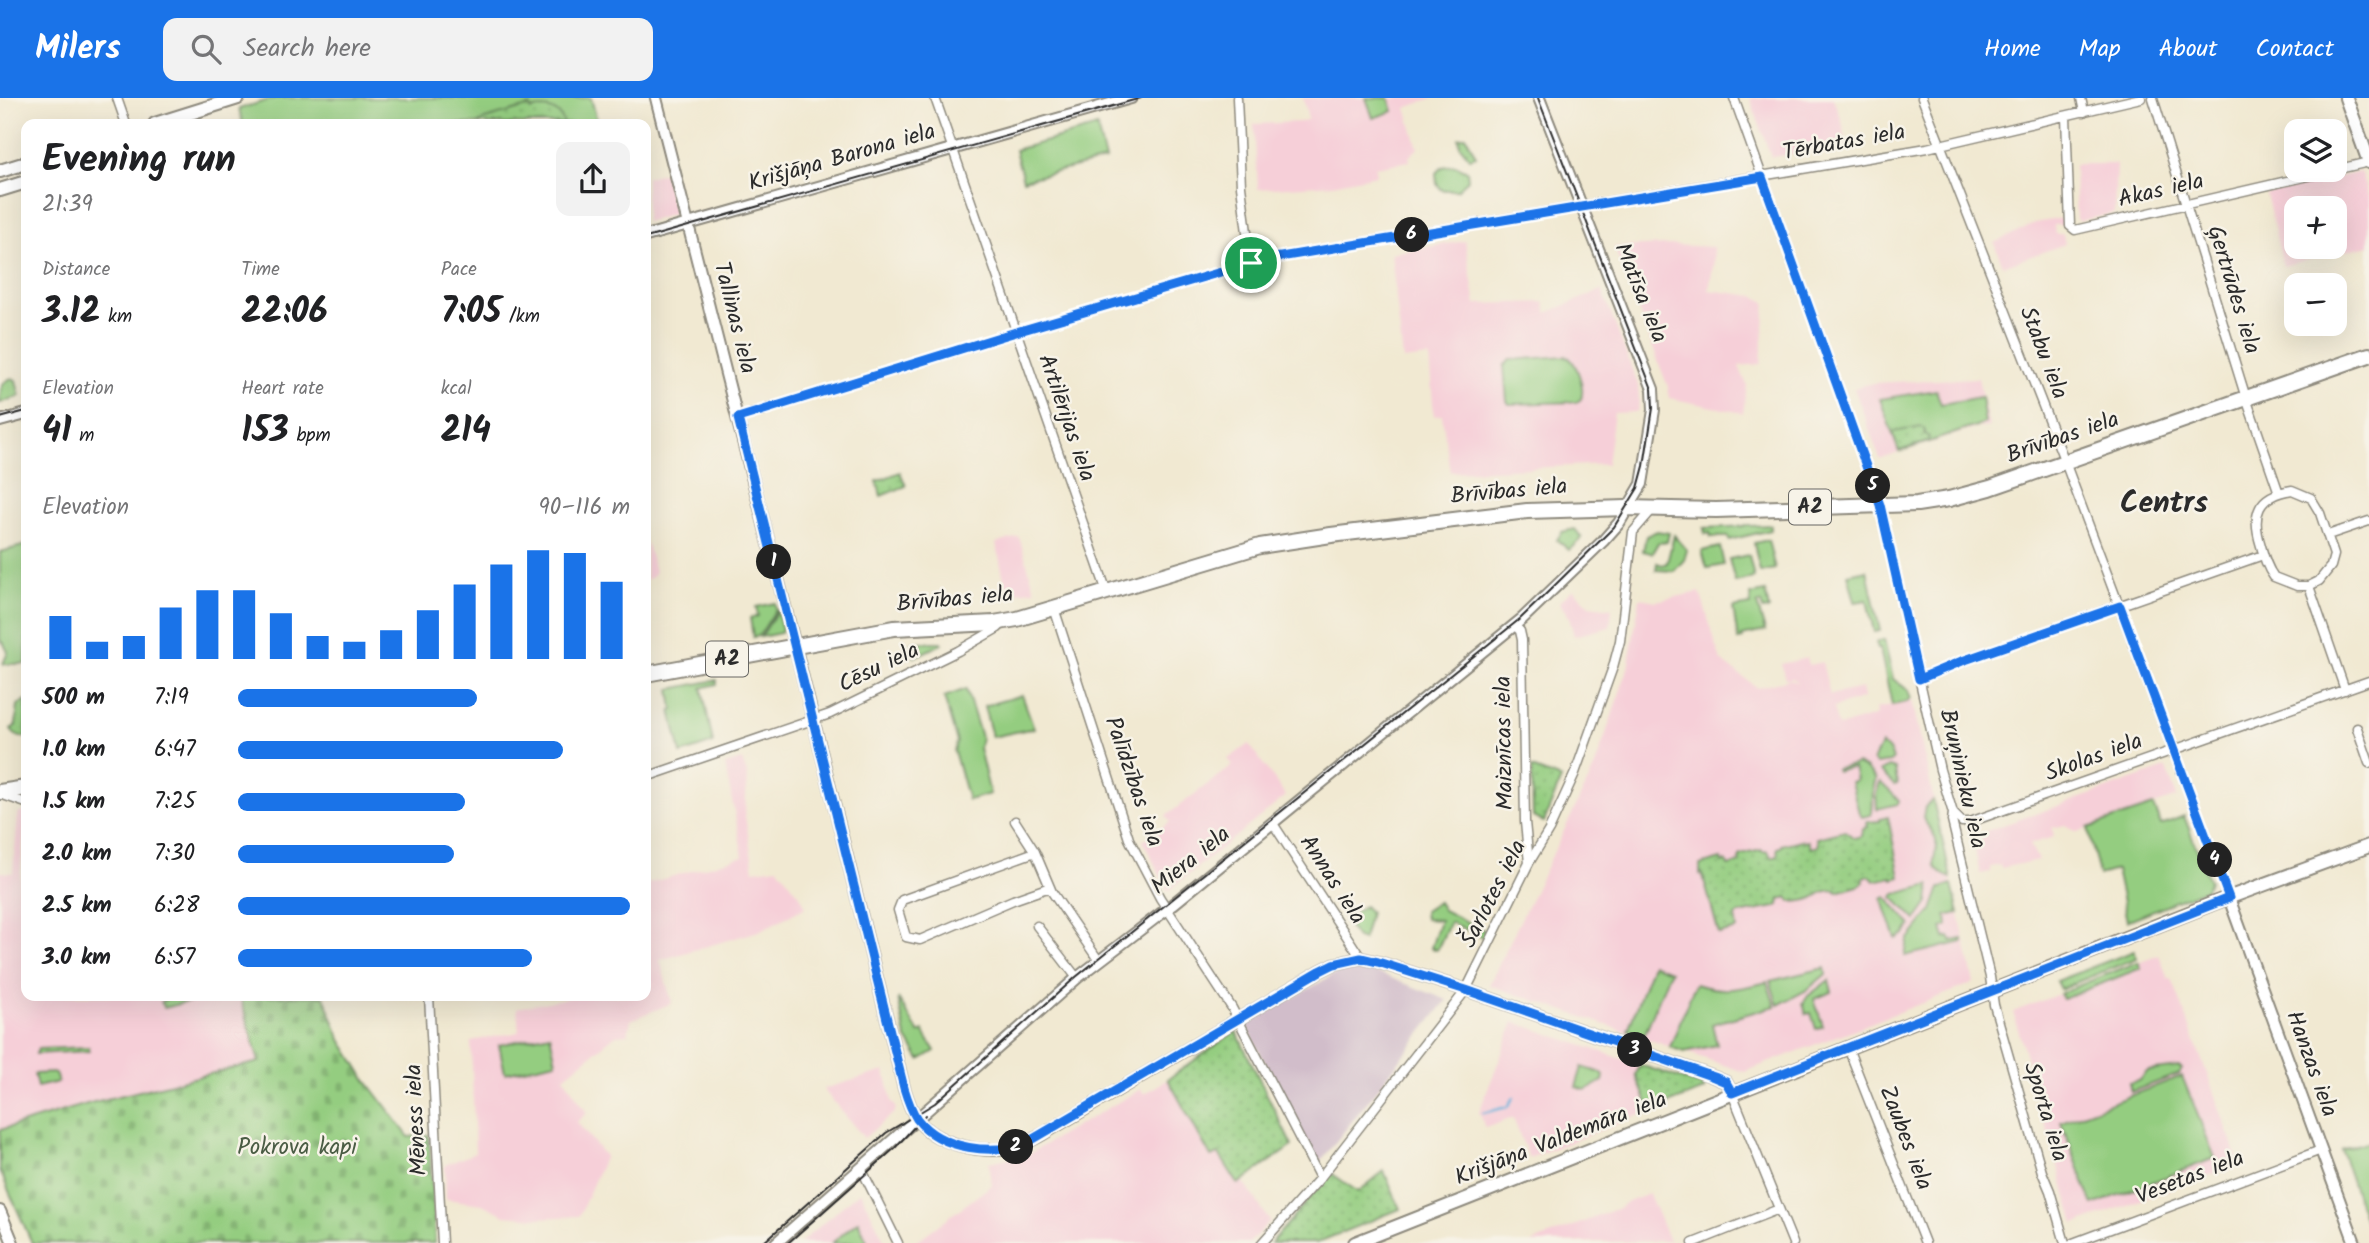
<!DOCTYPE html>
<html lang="en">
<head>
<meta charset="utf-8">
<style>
  :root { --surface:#fff; --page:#f2f2f2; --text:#202124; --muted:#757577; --accent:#1a73e8 }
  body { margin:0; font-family:Kalam,sans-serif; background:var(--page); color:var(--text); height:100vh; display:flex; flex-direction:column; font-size:26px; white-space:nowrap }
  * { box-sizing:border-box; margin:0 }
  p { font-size:23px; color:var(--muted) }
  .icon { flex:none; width:38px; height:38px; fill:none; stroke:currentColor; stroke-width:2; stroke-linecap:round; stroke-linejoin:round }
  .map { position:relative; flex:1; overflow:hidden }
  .sheet { position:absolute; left:21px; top:21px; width:630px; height:882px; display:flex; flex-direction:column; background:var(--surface); border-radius:14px; box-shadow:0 7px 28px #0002 }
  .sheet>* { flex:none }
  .controls { position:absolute; left:2284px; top:21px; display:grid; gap:14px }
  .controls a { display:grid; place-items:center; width:63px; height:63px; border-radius:14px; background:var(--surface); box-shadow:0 7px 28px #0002; font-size:35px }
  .pin { position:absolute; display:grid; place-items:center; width:60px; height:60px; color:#fff; margin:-30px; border:4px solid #fff; border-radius:50%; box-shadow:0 2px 7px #0007 }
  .km { position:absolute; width:35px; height:35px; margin:-18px; border-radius:50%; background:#222; color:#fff; font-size:19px; line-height:35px; text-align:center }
  .round { display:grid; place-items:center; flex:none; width:74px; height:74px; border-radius:14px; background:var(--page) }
  .head { display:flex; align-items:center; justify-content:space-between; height:119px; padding:0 21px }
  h1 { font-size:38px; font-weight:700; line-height:52px }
  .figures { display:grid; grid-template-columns:repeat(3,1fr); gap:10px; height:119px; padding:7px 21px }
  .figures div { display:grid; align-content:center }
  .figures b { font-size:35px; font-weight:700 }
  .figures small { font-size:19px; font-weight:400 }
  .figures p { font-size:19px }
  .chart { height:196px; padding:14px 21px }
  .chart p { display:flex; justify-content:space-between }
  .chart svg { width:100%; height:126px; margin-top:7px; stroke:var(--accent); stroke-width:6 }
  ul { padding:0 21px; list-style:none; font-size:23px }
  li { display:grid; grid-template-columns:112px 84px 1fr; align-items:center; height:52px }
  li i { height:18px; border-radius:9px; background:var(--accent) }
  header { display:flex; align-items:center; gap:42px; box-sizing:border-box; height:98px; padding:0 35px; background:var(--accent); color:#fff }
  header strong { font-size:33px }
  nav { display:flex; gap:38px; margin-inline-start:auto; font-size:24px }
  .search { width:490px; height:63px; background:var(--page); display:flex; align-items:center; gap:18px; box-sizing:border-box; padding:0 24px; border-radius:14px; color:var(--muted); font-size:26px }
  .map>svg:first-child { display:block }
  .built { fill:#f6cfd8 }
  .industrial { fill:#d1bdca }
  .green { fill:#94cd80; stroke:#607c56; stroke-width:2 }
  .cemetery { fill:url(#cemetery-stones); stroke:#607c56; stroke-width:2 }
  .park { fill:url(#park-dots); stroke:#607c56; stroke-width:2 }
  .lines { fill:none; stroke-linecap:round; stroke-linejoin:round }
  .stream { stroke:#60b1db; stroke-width:2.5 }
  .street-casing { stroke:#8e8a7e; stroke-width:11 }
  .secondary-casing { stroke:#8e8a7e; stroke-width:14 }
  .primary-casing { stroke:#8e8a7e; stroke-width:16 }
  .highway-casing { stroke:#8e8a7e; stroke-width:18 }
  .street { stroke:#fff; stroke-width:8 }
  .secondary { stroke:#fff; stroke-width:10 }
  .primary { stroke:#fff; stroke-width:12 }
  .highway { stroke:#fff; stroke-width:14 }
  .tram { stroke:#2b2b2b; stroke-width:2 }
  .route-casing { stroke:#fff; stroke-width:14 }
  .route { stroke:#1a73e8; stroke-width:9 }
  .labels { text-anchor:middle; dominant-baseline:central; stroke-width:5; stroke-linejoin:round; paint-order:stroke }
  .shield { fill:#f7f3e8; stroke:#686764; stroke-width:2 }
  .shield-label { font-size:21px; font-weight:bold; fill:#2b2b2b }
  .street-label { font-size:23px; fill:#2b2b2b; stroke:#f7f3e8 }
  .park-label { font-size:23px; fill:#4a5c44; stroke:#f7f3e8 }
  .district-label { font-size:30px; font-weight:bold; fill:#2b2b2b; stroke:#f7f3e8 }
</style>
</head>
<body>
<header>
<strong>Milers</strong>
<div class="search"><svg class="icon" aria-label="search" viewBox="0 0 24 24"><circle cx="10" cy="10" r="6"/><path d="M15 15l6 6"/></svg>Search here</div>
<nav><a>Home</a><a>Map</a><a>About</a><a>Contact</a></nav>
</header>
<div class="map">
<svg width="2369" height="1145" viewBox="0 0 2369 1145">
  <defs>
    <pattern id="cemetery-stones" width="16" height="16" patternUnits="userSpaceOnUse" patternTransform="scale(1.75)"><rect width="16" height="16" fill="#94cd80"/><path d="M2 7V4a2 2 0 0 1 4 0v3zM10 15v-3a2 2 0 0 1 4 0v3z" fill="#80b06f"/></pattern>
    <pattern id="park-dots" width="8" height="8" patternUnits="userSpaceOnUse" patternTransform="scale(1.75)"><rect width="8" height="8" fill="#94cd80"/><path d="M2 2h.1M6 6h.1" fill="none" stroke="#80b06f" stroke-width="1.8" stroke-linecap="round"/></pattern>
  </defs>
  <rect width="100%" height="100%" fill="#f7f3e8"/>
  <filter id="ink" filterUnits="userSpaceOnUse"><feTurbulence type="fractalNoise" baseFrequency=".0143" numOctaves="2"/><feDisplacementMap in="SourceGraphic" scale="14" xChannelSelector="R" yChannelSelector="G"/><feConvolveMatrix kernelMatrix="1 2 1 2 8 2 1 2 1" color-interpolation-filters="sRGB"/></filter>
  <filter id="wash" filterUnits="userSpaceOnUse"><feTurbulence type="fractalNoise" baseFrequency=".00686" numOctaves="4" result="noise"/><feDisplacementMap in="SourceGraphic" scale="28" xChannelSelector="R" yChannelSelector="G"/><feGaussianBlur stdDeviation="1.57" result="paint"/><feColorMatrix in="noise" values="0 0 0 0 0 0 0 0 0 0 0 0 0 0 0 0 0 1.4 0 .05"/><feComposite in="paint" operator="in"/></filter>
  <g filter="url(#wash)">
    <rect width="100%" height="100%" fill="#f1e9d2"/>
    <path class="built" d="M1303,0h130l-27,10 12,40 -9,9 1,4 -35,6 1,8 -43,9 -75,5 -4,-65 46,-2 8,-3z
      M1750,0h83l9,23 5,27 -76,9z
      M2074,66h42l-2,49 -35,8 -3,-2z
      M2360,74l9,26v47l-25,6 -2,-7 -7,1 -1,-37h-38v39h37l2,6 -52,13 -17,-72z
      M664,75l10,41 -28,8v-45z
      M2063,120v7h-9l1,9h8l2,10 -62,22 -9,-23 41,-20z
      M1465,143l11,63 68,-2 3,11 55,-23 36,95 1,15 -1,10 -3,2 -21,1 -7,51 -157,8 -8,-57 -8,1 -5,-59 -26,3 -12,-107z
      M1670,147l43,2 1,13 -5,30 45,6 12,6 -5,62 -22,2 8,19 -4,28 -74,-15 -1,-11 -54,-140z
      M1978,280l11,49 -13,1 -96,31 -26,-71 19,-5z
      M1019,439l16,53 -28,3 -11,-50z
      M646,443l9,30 -4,7 -5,1z
      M1573,491l16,16 23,3 -2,19 -36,9 -5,-19 -10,-15z
      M1700,494l21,69 37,27 32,-9 9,5 -7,-6 -6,1 -5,-15 26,-6 2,7 13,-3 8,33 32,-7 2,10 -31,10 5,19 39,-12 -2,-6 37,-9 62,283 -230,89 -255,-87 105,-216 34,-101 12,-70 16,3z
      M1249,646l37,52 -118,95 -25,-50 27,-19 -4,-6 67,-51 -5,-6z
      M742,662l5,14 -2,42 9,54 24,-3 23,30 5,10 -47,24 -99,29 12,43 -41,17 -3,14 -12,1 -52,42 23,36 -10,9 28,34 -26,60 -42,2 -32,-3 -23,-11 -36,-5 -1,-34 30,-12 -4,-112 48,-9 -2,-24 60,-12h69v-112l97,-28 -18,-91z
      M2166,670l11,29 -100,35 -12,-7 -13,3 2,9 -24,7 8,16 -37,8 -1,-3 -10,2v5l-10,2 -8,-38z
      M26,714l-7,77 7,1v106h214l19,66 -165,40 -94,28v-258l13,1 5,-60z
      M2159,857l9,23h3l3,6 66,180 -165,60 -62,-212z
      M1514,924l126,43 -4,10 14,36 -121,47 -16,-40 -28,10 -6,-16z
      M885,973l7,31 4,5 -1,5 -31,26 -41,-49z
      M1168,981l43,78 8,-4 18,30 6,-2 27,40 -21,22h-335l78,-58 -3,-23 25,-5 8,1 119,-69 3,5z
      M860,1093l26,52h-86z
      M1649,1096l20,47 -138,2 90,-36 2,-3z"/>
    <path class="industrial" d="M1358,867l89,35 -127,162h-5l-69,-137 97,-56z"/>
    <path class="green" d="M275,0h316l7,26h-355l-4,-15z
      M1366,0h23l4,13 -20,7z
      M1097,29l8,33 -82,20 -8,-30z
      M1455,67l12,6 1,9 -11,10h-15l-5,-6 -1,-11 6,-6z
      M1566,258c11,5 19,32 15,43l-4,3 -68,2 -2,-3 -3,-35 6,-6z
      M12,280l4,2 4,16 -20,7c0,-11 0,-21 12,-25z
      M1936,292l5,14 40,-7 4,26 -86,29 -19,-53z
      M1771,427v5l-42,10 -1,-3h-17l-1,-4 -5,1 -1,-6z
      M1575,431l7,9 -13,12 -12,-10 5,-8z
      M1657,433l12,2 -2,9 -9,1 -6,10 -9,-2 3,-15z
      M1674,437l13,15 -3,10 -10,11 -18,-1 1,-7 5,2 5,-2z
      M1768,442l7,29 -15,3 -6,-29z
      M26,447v119h-23l5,-12 -5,-10 -3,-1v-89z
      M1720,449l4,18 -17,3 -5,-17z
      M1749,457l5,23 -19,4 -6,-23z
      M1867,472l13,61 -6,1 -7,-32 -12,2 -7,-28z
      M1765,494l4,17 -6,1 -2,-7 -4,1 8,27 -23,5 1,3 -5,1 -5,-32 18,-3 -1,-10z
      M775,505l1,6 -17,27 -6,1 -3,-19 8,-2 -2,-9z
      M777,513l5,19 -1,3 -20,4z
      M1884,542l9,39 15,11 3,8 -5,4 -14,3 -12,-56h-2l-2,-7z
      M924,544h17l1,2 -28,13 -4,-12 2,-2z
      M717,582v4l-15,4 11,55 -32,11 -10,-43 2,-1 -3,-21z
      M966,591l15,48 -2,11 11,46 -22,6 -14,-49 3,-9 -13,-45z
      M1022,597l12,33 -42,9 -8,-31z
      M26,602v37c-7,1 -11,-1 -15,-7l5,-5 2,-20z
      M1881,647l8,5 4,9 -3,3 -14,2 -3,-3z
      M1857,666l8,4 11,11c-6,11 -1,28 -5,36l-9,2 -3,-4 -8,-31 5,-2 -3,-12 -16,3 -1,-2z
      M1889,669l6,2 2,15 -3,1 -14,-14z
      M1880,684l19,18 -1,4 -21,5 -1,-15z
      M1933,702l18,78c-31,-12 -9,-23 -16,-41 -3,-8 -9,-12 -12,-19l2,-11z
      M2153,708l8,19 23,-9 25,65 -3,8 -79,32 -11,-51 -17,5 -11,-47z
      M1930,787l-2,18 -12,17 -23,-23 2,-3z
      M1952,787l7,28 -13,3 1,10 -5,2 3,10 5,-1 2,4 11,-2v3l-58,14 3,-16 24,-30 8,-22z
      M1886,799l25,28 -6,9 -9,5 -14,-41z
      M1438,804l5,8 44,22 -3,6 -34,-16 -13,28 -6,-2 9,-28 -15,-1 -1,-8z
      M1364,808l6,6 -7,28 -6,-2 -13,-18z
      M2134,853l3,7 -77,31 -4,-8z
      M2138,864l3,6 -78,31 -3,-6z
      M1652,866l18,7 -26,65 -16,-6z
      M1825,870l1,6 -19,16 -29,15 -8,-24z
      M1829,882l3,12 -18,7 9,27 -7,3 -5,-16 -5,1 -3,-11 5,-7z
      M1767,884l8,24 -63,18 5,21 -33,7 -14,-5 25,-63c29,9 44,5 72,-2z
      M171,898h18l2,5 -27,7 -3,-6z
      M898,900l21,35 4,-2 12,20 -15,9 -14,-23z
      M550,936l6,28 -51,11 -6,-28z
      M89,949v4l-53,3 2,-5z
      M1582,969l19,6 3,3 -1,5 -17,9 -10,-3z
      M2179,969l3,2 -3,5 -48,18 -2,-9 9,-2 10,-10z
      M55,975l3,9 -21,5 -3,-13z
      M2182,978l33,82 -122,47 -32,-83z
      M2369,1043v92l-28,-83z
      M858,1123l10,22h-36z"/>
    <path class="cemetery" d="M240,898h84l16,42 26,42 43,57 20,-2 6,108h-403l-32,-72v-41l94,-28 165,-40z"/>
    <path class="park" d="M531,8v4c14,-5 29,-1 33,14h-87l8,-5z
      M1466,38l10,20 -7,2 -9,-13 -1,-7z
      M1922,329l3,2 -1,5 5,3 -2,5 -28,9 -7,-19z
      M900,374l6,14 -25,10 -4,-15z
      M1532,670l29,11 -17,43 -11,-5z
      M1888,719l12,60 -7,2 -1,-2 -18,4 -4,-5 -7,2 1,4 -6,4 -21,6 -1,-2c-16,1 -13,3 -23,8 -8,4 -16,3 -22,4l-3,-5 -8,2 -1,6 -4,2 -36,7 -4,3 2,12 -18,5 -17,-61 -2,1v-9l21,-6 1,4 4,-2 2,5 12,-3 -1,-5 2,-3 21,-5 1,2 5,-1 3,7 7,-2 -1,-8 4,-1v-2l21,-5 1,2 5,-1 3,7 7,-2 -1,-8 28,-7 9,7 8,-2 1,-8 5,-1 -1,-5 13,-1v-2z
      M1236,933l56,115 -54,38 -19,-30 -8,3 -43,-78z
      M1640,967l64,21v4l-54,21 -14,-36z
      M1384,1073l16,38 -84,34h-45l60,-70 27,19z"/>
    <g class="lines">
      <path class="stream" d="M1483,1015l24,-6 7,-10"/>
    </g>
  </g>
  <g filter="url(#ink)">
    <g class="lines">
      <defs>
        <path id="street" d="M117,0l9,26
          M935,0l172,494
          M1237,0l4,88 10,77
          M1734,0l146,407 60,265 13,43 -1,8 38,156 4,28 48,167 8,19 15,52
          M1922,0l143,364 164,436
          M2081,0l3,14
          M2153,0l93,300 33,95
          M2066,18l4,110 5,4 294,-68
          M738,320l279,-86 245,-72 665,-112 214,-50
          M2292,392l19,8 9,15 14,42 -3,11 -12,15 -10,5h-12l-23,-9c-7,-9 -10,-20 -13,-31 -10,-31 -4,-51 31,-56z
          M2328,437l41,-14
          M2309,488l36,104
          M1054,510l75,231 31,59 72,110 88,170
          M1514,527l6,6 2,9 3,182 4,41
          M1919,581l43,-18 301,-106
          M2357,630l12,35
          M646,679l184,-63 128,-63 40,-23 4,-4
          M0,696l26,9
          M1953,715l9,9h8l399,-141
          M1015,723l20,31
          M1272,724l89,136
          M1050,789l-37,13 -93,40 -14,-3 -8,-27 4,-10 133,-48 17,40 47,69
          M1037,828l40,52
          M429,898l13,247
          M1848,950l77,195
          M1732,995l61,150
          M861,1070l37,75
          M1262,1145l58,-65 146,-188 63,-127 20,-33 26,-57 38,-106 7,-26 13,-109 19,-22
          M1693,1145l86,-34
          M2073,1145l248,-93"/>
        <path id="secondary" d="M656,0l139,548 109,442c3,10 7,22 13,31 18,25 61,34 91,30 12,-2 24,-9 35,-15l277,-163 14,-7 27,-6 17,4 88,28 248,87 12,5 6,11
          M646,138l485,-138
          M0,323l26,-7
          M2229,800l126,345
          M0,1113l13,32
          M776,1145l301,-265 90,-69 355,-290 81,-78 16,-18 23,-39 12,-74 -1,-21 -114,-291"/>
        <path id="primary" d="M2346,0l23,64
          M155,26l83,-26
          M0,73l26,-8
          M0,92l26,-8
          M1355,1145l859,-340 155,-57"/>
        <path id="highway" d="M646,576l248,-46 100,-5 23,-4 243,-73 71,-11 196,-24 99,-3 90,2 201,-6 32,-5 41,-11 379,-133
          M0,694l26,-4"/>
      </defs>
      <use href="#street" class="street-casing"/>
      <use href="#secondary" class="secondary-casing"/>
      <use href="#primary" class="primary-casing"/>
      <use href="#highway" class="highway-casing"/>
      <use href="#street" class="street"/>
      <use href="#secondary" class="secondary"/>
      <use href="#primary" class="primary"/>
      <use href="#highway" class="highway"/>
      <path class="tram" d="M646,140l495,-140
        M0,320l26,-7
        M763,1145l123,-110 49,-30 141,-126 445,-359 30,-29 63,-62 24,-39 6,-22 9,-58 -1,-19 -114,-291
        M788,1145l107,-95 30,-33"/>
    </g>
  </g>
  <g class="lines" filter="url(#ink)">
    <defs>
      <path id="route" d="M1762,79l118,328 39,174 43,-18 158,-55 109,292 -497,195 -6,-11 -12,-5 -248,-87 -88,-28 -17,-4 -27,6 -14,7 -292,171c-34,14 -87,8 -111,-23 -6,-9 -10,-21 -13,-31l-166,-670 268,-83 256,-75z"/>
    </defs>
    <use href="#route" class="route-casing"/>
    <use href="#route" class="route"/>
  </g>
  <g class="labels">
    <g class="shield">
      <rect x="1789" y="391.5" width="42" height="35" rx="5"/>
      <rect x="706" y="543.5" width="42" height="35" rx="5"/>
    </g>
    <g class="shield-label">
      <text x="1810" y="409">A2</text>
      <text x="727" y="561">A2</text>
    </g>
    <g class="street-label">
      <text transform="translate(1844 45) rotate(-10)">Tērbatas iela</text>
      <text transform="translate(842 60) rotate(-16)">Krišjāņa Barona iela</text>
      <text transform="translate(2161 93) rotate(-13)">Akas iela</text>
      <text transform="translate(2233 192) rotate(73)">Ģertrūdes iela</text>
      <text transform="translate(1640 195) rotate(68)">Matīsa iela</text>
      <text transform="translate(734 220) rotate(76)">Tallinas iela</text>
      <text transform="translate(2043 255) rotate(69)">Stabu iela</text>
      <text transform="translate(1066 320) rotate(71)">Artilērijas iela</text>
      <text transform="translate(2063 340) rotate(-19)">Brīvības iela</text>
      <text transform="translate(1509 394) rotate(-5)">Brīvības iela</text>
      <text transform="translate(955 502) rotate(-5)">Brīvības iela</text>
      <text transform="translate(879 570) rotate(-26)">Cēsu iela</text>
      <text transform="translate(1505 645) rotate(-91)">Maiznīcas iela</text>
      <text transform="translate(2094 660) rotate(-20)">Skolas iela</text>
      <text transform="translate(1962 681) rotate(77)">Bruņinieku iela</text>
      <text transform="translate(1133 684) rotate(71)">Palīdzības iela</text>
      <text transform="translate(1191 763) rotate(-39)">Miera iela</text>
      <text transform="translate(1332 782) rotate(57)">Annas iela</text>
      <text transform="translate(1494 796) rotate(-63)">Šarlotes iela</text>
      <text transform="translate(2311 966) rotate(70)">Hanzas iela</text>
      <text transform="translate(2045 1014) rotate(73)">Sporta iela</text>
      <text transform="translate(417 1022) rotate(-93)">Mēness iela</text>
      <text transform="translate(1905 1040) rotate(69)">Zaubes iela</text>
      <text transform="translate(1561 1041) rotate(-21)">Krišjāņa Valdemāra iela</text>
      <text transform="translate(2190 1080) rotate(-21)">Vesetas iela</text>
    </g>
    <g class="park-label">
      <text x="297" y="1050">Pokrova kapi</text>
    </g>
    <g class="district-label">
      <text x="2164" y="406">Centrs</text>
    </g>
  </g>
</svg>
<div class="controls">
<a><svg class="icon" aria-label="layers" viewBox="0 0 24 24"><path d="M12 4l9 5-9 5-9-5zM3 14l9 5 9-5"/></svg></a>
<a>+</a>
<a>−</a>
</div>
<div class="pin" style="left:1251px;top:165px;background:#1e9e55"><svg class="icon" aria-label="arrive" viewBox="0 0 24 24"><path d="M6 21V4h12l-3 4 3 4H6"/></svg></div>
<b class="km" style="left:774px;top:464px">1</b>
<b class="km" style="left:1016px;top:1049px">2</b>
<b class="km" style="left:1635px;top:952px">3</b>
<b class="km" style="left:2215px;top:762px">4</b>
<b class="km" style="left:1873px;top:388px">5</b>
<b class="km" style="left:1412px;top:137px">6</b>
<section class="sheet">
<div class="head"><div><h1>Evening run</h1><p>21:39</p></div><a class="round"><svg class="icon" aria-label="share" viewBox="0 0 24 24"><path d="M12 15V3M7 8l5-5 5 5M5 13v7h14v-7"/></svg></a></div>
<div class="figures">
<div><p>Distance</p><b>3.12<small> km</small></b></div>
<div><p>Time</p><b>22:06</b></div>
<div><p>Pace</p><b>7:05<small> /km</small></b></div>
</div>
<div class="figures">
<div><p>Elevation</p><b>41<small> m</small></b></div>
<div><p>Heart rate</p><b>153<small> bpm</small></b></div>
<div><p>kcal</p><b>214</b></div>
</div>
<div class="chart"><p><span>Elevation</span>90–116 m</p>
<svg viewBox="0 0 160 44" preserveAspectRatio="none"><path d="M5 44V29M15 44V38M25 44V36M35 44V26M45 44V20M55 44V20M65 44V28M75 44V36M85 44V38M95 44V34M105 44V27M115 44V18M125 44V11M135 44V6M145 44V7M155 44V17"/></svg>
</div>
<ul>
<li><b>500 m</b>7:19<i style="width:61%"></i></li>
<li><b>1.0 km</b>6:47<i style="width:83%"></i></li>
<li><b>1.5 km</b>7:25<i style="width:58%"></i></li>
<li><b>2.0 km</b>7:30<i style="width:55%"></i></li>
<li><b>2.5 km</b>6:28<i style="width:100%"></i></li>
<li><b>3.0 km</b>6:57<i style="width:75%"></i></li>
</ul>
</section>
</div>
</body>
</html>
